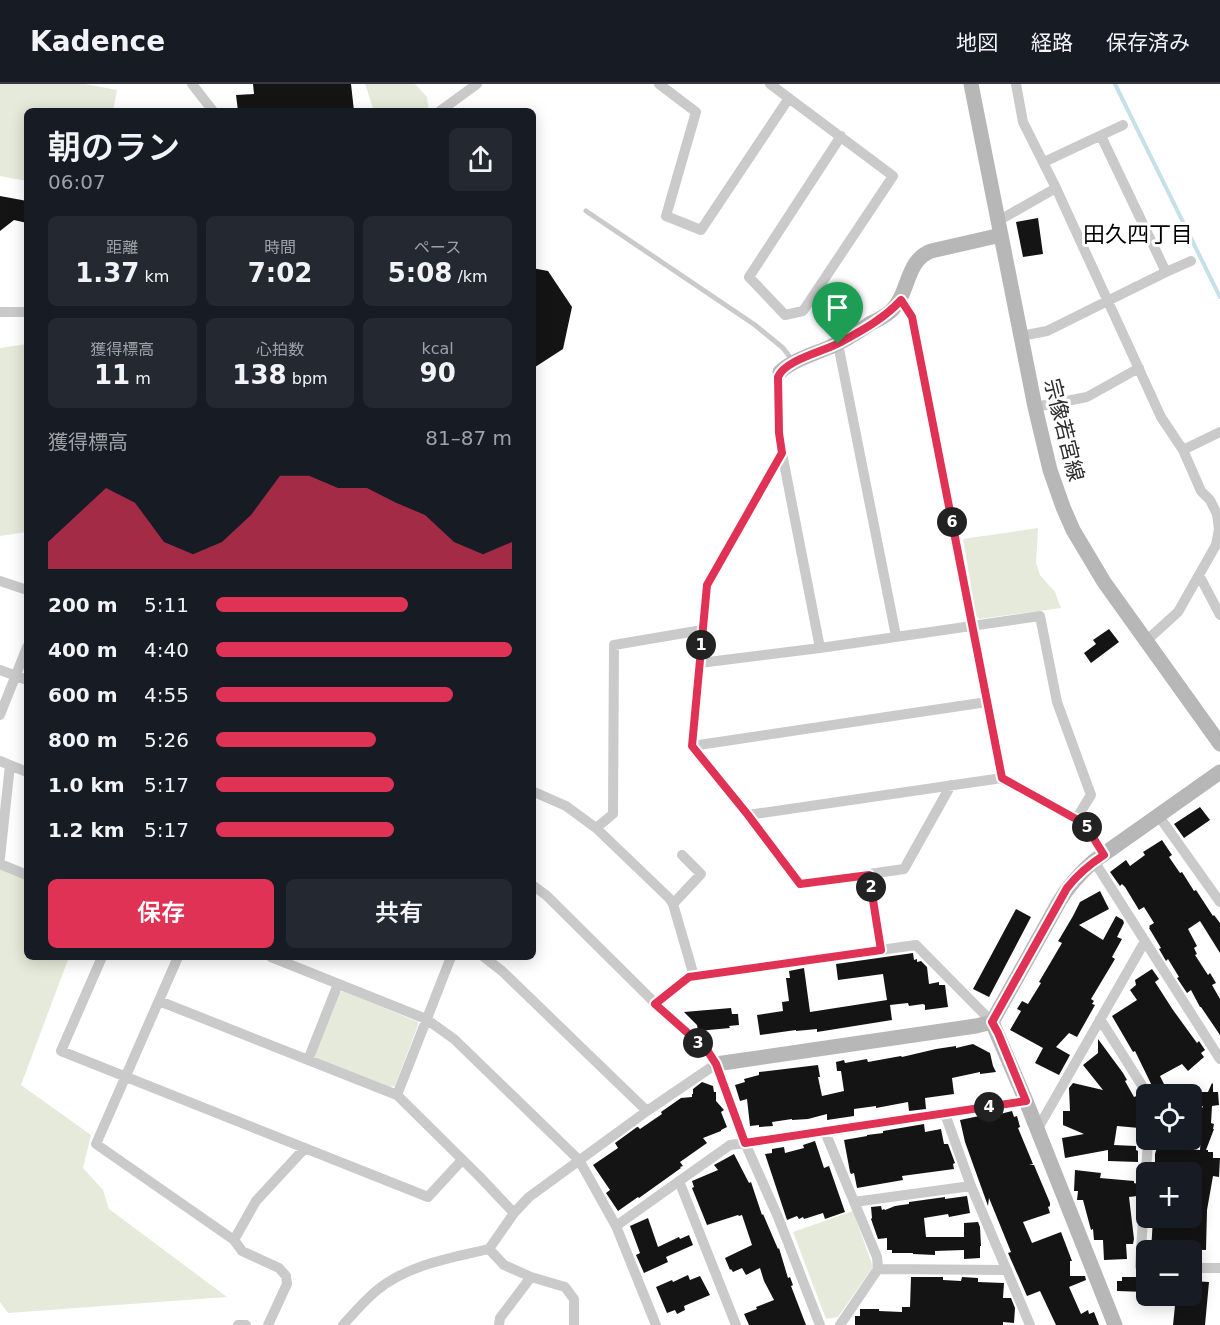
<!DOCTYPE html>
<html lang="ja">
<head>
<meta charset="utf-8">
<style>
  :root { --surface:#171b24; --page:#242831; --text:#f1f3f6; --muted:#9ea1a6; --line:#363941; --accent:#e03255 }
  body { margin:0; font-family:"DejaVu Sans","Noto Sans JP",sans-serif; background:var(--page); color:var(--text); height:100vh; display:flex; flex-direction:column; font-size:22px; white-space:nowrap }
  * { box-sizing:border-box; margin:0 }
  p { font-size:20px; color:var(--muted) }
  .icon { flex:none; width:33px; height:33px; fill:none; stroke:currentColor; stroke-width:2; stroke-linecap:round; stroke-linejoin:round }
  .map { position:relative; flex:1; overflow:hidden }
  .panel { position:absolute; left:24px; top:24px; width:512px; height:852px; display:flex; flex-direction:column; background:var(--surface); border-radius:9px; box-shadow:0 3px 15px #0003 }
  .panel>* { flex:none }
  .buttons { position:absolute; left:1136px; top:1000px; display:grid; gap:12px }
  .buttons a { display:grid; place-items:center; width:66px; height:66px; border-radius:9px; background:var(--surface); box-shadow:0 3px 15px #0003; font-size:30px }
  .pin { position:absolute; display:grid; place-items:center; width:51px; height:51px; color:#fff; margin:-62px -26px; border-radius:50% 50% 50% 0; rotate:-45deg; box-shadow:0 0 6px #0007 }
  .pin .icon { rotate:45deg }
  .km { position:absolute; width:30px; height:30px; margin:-15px; border-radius:50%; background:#222; color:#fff; font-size:16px; line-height:30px; text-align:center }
  .round { display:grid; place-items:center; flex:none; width:63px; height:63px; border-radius:9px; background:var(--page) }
  .headline { display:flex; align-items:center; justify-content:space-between; height:102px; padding:0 24px }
  h1 { font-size:33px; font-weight:600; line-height:45px }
  .metrics { display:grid; grid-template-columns:repeat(3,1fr); gap:9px; height:102px; padding:6px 24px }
  .metrics div { display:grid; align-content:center; border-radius:9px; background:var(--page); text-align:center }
  .metrics b { font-size:26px; font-weight:600 }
  .metrics small { font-size:16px; font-weight:400 }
  .metrics p { font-size:16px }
  .chart { height:168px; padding:12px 24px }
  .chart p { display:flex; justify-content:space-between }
  .chart svg { width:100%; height:108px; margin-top:6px; fill:var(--accent); opacity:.7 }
  .cta { display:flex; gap:12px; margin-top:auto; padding:12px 24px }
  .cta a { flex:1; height:69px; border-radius:9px; background:var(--accent); color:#fff; font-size:24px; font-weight:600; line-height:69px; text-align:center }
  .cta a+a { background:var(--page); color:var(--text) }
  ul { padding:0 24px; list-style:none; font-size:20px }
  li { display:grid; grid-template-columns:96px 72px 1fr; align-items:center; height:45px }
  li i { height:15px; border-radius:8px; background:var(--accent) }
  header { display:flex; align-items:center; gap:36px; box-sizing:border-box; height:84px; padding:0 30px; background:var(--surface); border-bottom:2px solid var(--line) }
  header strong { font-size:28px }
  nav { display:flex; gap:33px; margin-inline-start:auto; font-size:21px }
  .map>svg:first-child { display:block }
  .green { fill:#e5eada }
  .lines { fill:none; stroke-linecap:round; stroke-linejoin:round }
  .stream { stroke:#c6e0ea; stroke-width:4 }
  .building { fill:#141414 }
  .lane { stroke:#cacaca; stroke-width:5 }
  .street { stroke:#cacaca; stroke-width:10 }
  .secondary { stroke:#b7b7b7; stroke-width:15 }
  .route-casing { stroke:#fff; stroke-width:12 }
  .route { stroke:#e03255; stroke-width:8 }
  .labels { text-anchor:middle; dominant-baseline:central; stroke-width:6; stroke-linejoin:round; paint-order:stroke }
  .street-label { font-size:21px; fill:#2d2d2d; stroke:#fff }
  .neighbourhood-label { font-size:22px; fill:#000; stroke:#fff }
</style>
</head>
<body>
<header>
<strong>Kadence</strong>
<nav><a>地図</a><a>経路</a><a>保存済み</a></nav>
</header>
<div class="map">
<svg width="1220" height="1241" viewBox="0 0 1220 1241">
  <rect width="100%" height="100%" fill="#fff"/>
  <path class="green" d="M0,0h85l32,6 -4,21h-86v70l-27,-5z
    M365,0h50l12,13 2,14h-55z
    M27,260v188l-27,4v-188z
    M1038,444l-2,35 4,12 15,17 6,16 -82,11 -3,-3 -13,-77z
    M0,689l1,94 26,11v79h42l-48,128 70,50 -8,33 20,22 6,19 118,88 -219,16 -8,-11z
    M343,907l75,31v3l-23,61 -5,1 -75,-29v-5l23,-60z
    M853,1127l20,56 -35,50 -12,2 -33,-87z"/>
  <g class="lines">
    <path class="stream" d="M1115,0l105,213"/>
  </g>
  <path class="building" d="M253,0h98l3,27h-116l-2,-16 18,-1z
    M0,112l27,5v22l-13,-3 -14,11z
    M1038,134l5,36 -20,3 -7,-35z
    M532,184l16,3 24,36 -9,42 -31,20z
    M1109,545l10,13 -28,21 -7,-10 12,-9 -3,-4z
    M1200,723l10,13 -26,18 -10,-14z
    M1162,756l10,15 -3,2 11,16 2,-1 12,19 2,-1 17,26 1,-1 6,8v30l-20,-32 -12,8 9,17 -3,2 3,6 -2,1 13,20 2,-2 6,10 -4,2 8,14v36l-19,-28h-1l-9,-17 -4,3 -10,-15 2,-1 -11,-18 -2,2 -7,-12 2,-1 -12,-20 1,-1 -1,-1 5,-3 -10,-16 -5,3 -14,-23 -3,-3 -2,2 -10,-14 16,-12 4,6 15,-11 -2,-3z
    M1100,807l9,18 -30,16 24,15 13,-24 7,4 1,3 -7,14 5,2 -10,18 3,2 -24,40 3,2 -2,3 3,1 -18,32 -8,-4 -13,14 14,8 -11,20 -24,-12 8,-15 -33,-18 11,-19 -4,-2 5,-8 6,3 13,-21 -2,-1 23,-39 -4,-2 2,-3 13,-22 7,-14z
    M1016,825l15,8 -42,80 -16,-8z
    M913,869l1,7 3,-1v3l4,-1 6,6 2,17 10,-2v3h6l3,22 -23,3v-5l-2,-1 -14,2 -1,-3 -18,2 2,15 -75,12v-3l-21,2v-1l-36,5 -3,-20 26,-4 -1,-9 7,-1 -3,-23h4l-1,-7 15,-3 6,44 45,-7 32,-5 -4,-26 -45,6 -2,-16z
    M1152,885l7,10 -4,3 18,28 24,33 2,-2 6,9 -4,3 3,4 -16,14 -6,-7 -22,12 5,10 -10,6 -20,-41 -2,1 -21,-36 25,-16 -7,-10 6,-5 -1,-5z
    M731,924l1,6h6l1,11 -10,1 1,2 -32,3 -1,-6 -13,-13z
    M1098,955l25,34 4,7 -2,1 9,16 5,-2 2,4 2,8 -1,1 -1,2 -2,18 -22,-2 -3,19 22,1v4l2,1v11l-30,-1v-11l-43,8 -3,-20 22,-4 -21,-9v-14h7l-1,-23 4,-5 30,7 -20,-25 15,-12z
    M973,960l17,9 3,13 3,6 -16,2v-2l-28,6 2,16 -29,4 1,11 -17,2 -1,-9 -32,6v-2l-22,3v7l-27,4v-6l-19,5 -16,1v-1l-20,3 1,4 -14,1v-2l-9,1 -3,-27 -7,2 -5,-16 10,-3 -1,-3 15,-4v-3l59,-7 2,12h-2l4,19 22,-5 -3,-20h-4l-1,-9 8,-2 1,3 22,-4 1,3 33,-6 1,1 34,-8 20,-3v2z
    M702,998l11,4 1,6h2v9l8,9 -3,2 6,15 -6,3v1l-18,7 4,5 -27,19 3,4 -3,1 1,1 -42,30 -1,-1 -20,14 -12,-18 4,-3 -17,-25 25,-17 -3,-5 22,-16h1l2,2 22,-15 -1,-2 20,-14 11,-1v-3h1v-5z
    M1212,999l1,1v8h5l1,13 -7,1 -1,17 3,1 -1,5h1l-8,21h2v2h5v6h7l-1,19 -6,-1 -6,34 -1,40 -31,-1v2h-24l2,-33h38v-47h-2v-3l-34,3v-17l2,-7 43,3 1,-14 -10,-2 12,-28 -6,1 -1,-11 3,-1v-3h9z
    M1012,1027l2,6 3,-1 3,11 -2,1 15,36 -4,1h5l16,38v3l-2,1 2,6 -27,9 9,21 29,-11 11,29h-2v15h15l1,4 -17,7 12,27 7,-4 1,4 5,-2 5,13h-43l-16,-34 -13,5 -19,-43 3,-1 -22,-54 -1,8 -23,-64 -5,-22 24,-5v3z
    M924,1040l1,8 16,-3 3,15h4l7,19 -2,1 1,5 -52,7 1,4 -46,8 -3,-15 -3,1 -1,-2 -6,-32 23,-4v-1l16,-2v-2z
    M815,1057l9,27 5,-2 16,46 -20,7 -2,-6 -19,6 -1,-2 -4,2 -2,-3 -10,4 -22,-66 7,-1v-4l12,-2 1,6 19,-5 -1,-3z
    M734,1070l15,29 2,-1 11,33 1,-1 15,35 1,-1 9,30 2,-1 3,8 -2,1 15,39h-57l-5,-11 13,-5 -1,-2 18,-7 -10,-19 -4,-13 -14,7 -4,-7 -9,4 -2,-3 -1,1 -5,-12 27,-13 -10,-30 -3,1 -1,-1 -31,10 -15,-37 2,-1 -2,-6 26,-11 -4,-5z
    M1075,1086l26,3 -1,5 34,3v2l4,1 -1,12 -8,1 5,42 -1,5h-7l1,15 -23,1 -1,-20h-9l-1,-11 -2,1 -8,-30h-6l1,-9h-4z
    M967,1112l3,17 -21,4 -1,-3 -24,4 2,19h38v-14l14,-1 2,5 1,19h-1v12l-16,1v-9l-29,1v4l-22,-1v-1h-21v-3h-5v-12l-9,1 -7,-20 1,-1 -1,-11 10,-1 1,4 2,-1 1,1 10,-4 14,-2v-2l36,-5v2z
    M648,1134l10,29 21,-10 1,2 9,-4 4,10 -27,12 2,5 -24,11 -8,-18 4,-2 -10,-27z
    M688,1191l2,5 10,-4 10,19 -26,11 1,4 -8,4 -2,-4 -8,3 -11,-26 16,-7 1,2z
    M911,1193h32v3l18,1 1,-4 16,1v4l26,1 -1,15h8l4,10 -1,15 -11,-1v3h-148v-9h5v-7h19v2l23,1v-5h8z
    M1122,1193h24v15l-29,-1v-10h5z
    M1191,1197l18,1 -4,43h-32l3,-29h15z"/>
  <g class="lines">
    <path class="lane" d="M586,127l169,114 28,23 10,13"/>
    <path class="street" d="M192,0l21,27
      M659,0l37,28 -30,104 35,14 88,-132
      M770,0l123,92 -90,135 -18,4 -36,-38 92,-141
      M1016,0l7,38 33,66 105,229 22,33 18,41 9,9 7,14 2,15 -3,16 -38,67 -32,29
      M440,27l37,-27
      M1044,78l79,-37
      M998,137l58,-33
      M1166,188l25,-11
      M901,216l11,17 90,461
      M0,228h27
      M1021,252l26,-5 119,-59 -65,-136
      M838,260l58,292
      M780,288l-2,5 1,56 3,20 38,195
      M1035,323l52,-10 52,-29
      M1183,366l37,-18
      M782,369l-75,132 -15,161 56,69 52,69 104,-15 47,-84
      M1199,491l21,40
      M0,497l27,9
      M700,579l120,-15 220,-32 17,86 34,93 -15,24
      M0,586l27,10
      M0,631l27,-68
      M692,662l295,-44
      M0,677l27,11
      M532,707l34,15 30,22 73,70 4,6 21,72
      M748,731l254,-37 74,41 10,7 18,29
      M1158,731l62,87
      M596,744l17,-14 1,-169 88,-15
      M0,774l10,-93
      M1094,777l126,198
      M0,780l27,11
      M869,791l12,75
      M532,801l14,10 109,108 52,47 9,14 29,79 33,74 42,108
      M673,820l28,-30 -19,-19
      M102,873l-41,94 367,146 34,-37
      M178,873l-82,187 138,96 8,11 37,17 7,8 1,8 -19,41
      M271,873l155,62 28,20 125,121 37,66 40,99
      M484,873l18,14 145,140
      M159,917l238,94 82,81 35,37
      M655,919l34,-26 227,-32 76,77
      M1100,935l48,76
      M308,976l30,-76
      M397,1011l54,-138
      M945,1030l26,72 59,139
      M1037,1046l108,-189
      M825,1048l52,125 1,12 -38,56
      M679,1097l57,144
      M854,1118l117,-16
      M616,1142l114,-81 95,-13 201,-31
      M234,1156l22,-39 49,-53
      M489,1165l15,16 27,12
      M1146,1183l-6,-1 8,-126
      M1191,1184h29
      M878,1185l129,1
      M238,1241h8
      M343,1241c10,-11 21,-24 33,-34 31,-26 74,-33 113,-42l25,-36 15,-16 118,-86 69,-47
      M499,1241l1,-7 31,-41 34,10 9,12v26"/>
    <path class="secondary" d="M971,0l64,323 15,63 13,37 10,23 31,52 116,162
      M780,288c13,-12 34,-18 50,-25 15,-6 28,-15 41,-24 7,-3 14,-7 20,-12 19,-18 14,-50 40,-60l70,-16
      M992,938l34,79 89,224
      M716,980l260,-38 16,-4 67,-120c10,-17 20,-28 35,-41l126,-89"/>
  </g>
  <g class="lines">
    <defs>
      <path id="route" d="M901,216l11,17 90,461 74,41 10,7 18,29c-14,9 -26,19 -37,33l-75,134 6,11 28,68 -281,42 -29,-79 -9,-14 -52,-46 34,-27 192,-27 -12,-75 -69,9 -52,-69 -56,-69 15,-161 75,-132 -3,-20 -1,-56c7,-17 44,-25 61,-34 22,-12 46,-25 62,-43z"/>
    </defs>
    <use href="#route" class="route-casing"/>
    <use href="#route" class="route"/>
  </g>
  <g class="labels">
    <g class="street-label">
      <text transform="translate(1064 346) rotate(76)">宗像若宮線</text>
    </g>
    <g class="neighbourhood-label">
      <text x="1138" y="150">田久四丁目</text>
    </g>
  </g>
</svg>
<div class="buttons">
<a><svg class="icon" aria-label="locate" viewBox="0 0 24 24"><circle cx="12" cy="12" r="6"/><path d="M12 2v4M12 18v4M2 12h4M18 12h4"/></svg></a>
<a>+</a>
<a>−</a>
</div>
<div class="pin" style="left:838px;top:260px;background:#1e9e55"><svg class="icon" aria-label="arrive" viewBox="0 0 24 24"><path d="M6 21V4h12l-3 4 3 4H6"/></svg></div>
<b class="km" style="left:701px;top:561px">1</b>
<b class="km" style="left:871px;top:803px">2</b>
<b class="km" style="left:698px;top:959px">3</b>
<b class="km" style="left:989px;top:1023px">4</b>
<b class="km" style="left:1087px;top:743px">5</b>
<b class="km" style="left:952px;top:438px">6</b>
<section class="panel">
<div class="headline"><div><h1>朝のラン</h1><p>06:07</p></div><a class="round"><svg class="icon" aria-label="share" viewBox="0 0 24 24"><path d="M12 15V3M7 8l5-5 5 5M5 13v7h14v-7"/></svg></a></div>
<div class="metrics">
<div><p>距離</p><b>1.37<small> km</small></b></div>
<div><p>時間</p><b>7:02</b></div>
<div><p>ペース</p><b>5:08<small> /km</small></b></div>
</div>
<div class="metrics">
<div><p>獲得標高</p><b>11<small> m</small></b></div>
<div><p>心拍数</p><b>138<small> bpm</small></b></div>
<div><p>kcal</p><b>90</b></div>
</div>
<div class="chart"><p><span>獲得標高</span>81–87 m</p>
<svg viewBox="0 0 160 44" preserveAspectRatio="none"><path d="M0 44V33L10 22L20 11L30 17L40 33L50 38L60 33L70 22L80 6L90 6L100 11L110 11L120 17L130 22L140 33L150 38L160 33V44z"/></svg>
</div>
<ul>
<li><b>200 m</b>5:11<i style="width:65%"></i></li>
<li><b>400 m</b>4:40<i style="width:100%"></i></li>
<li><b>600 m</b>4:55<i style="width:80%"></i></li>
<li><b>800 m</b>5:26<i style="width:54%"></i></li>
<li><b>1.0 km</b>5:17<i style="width:60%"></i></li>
<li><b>1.2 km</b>5:17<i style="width:60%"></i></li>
</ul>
<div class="cta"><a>保存</a><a>共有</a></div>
</section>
</div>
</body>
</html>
